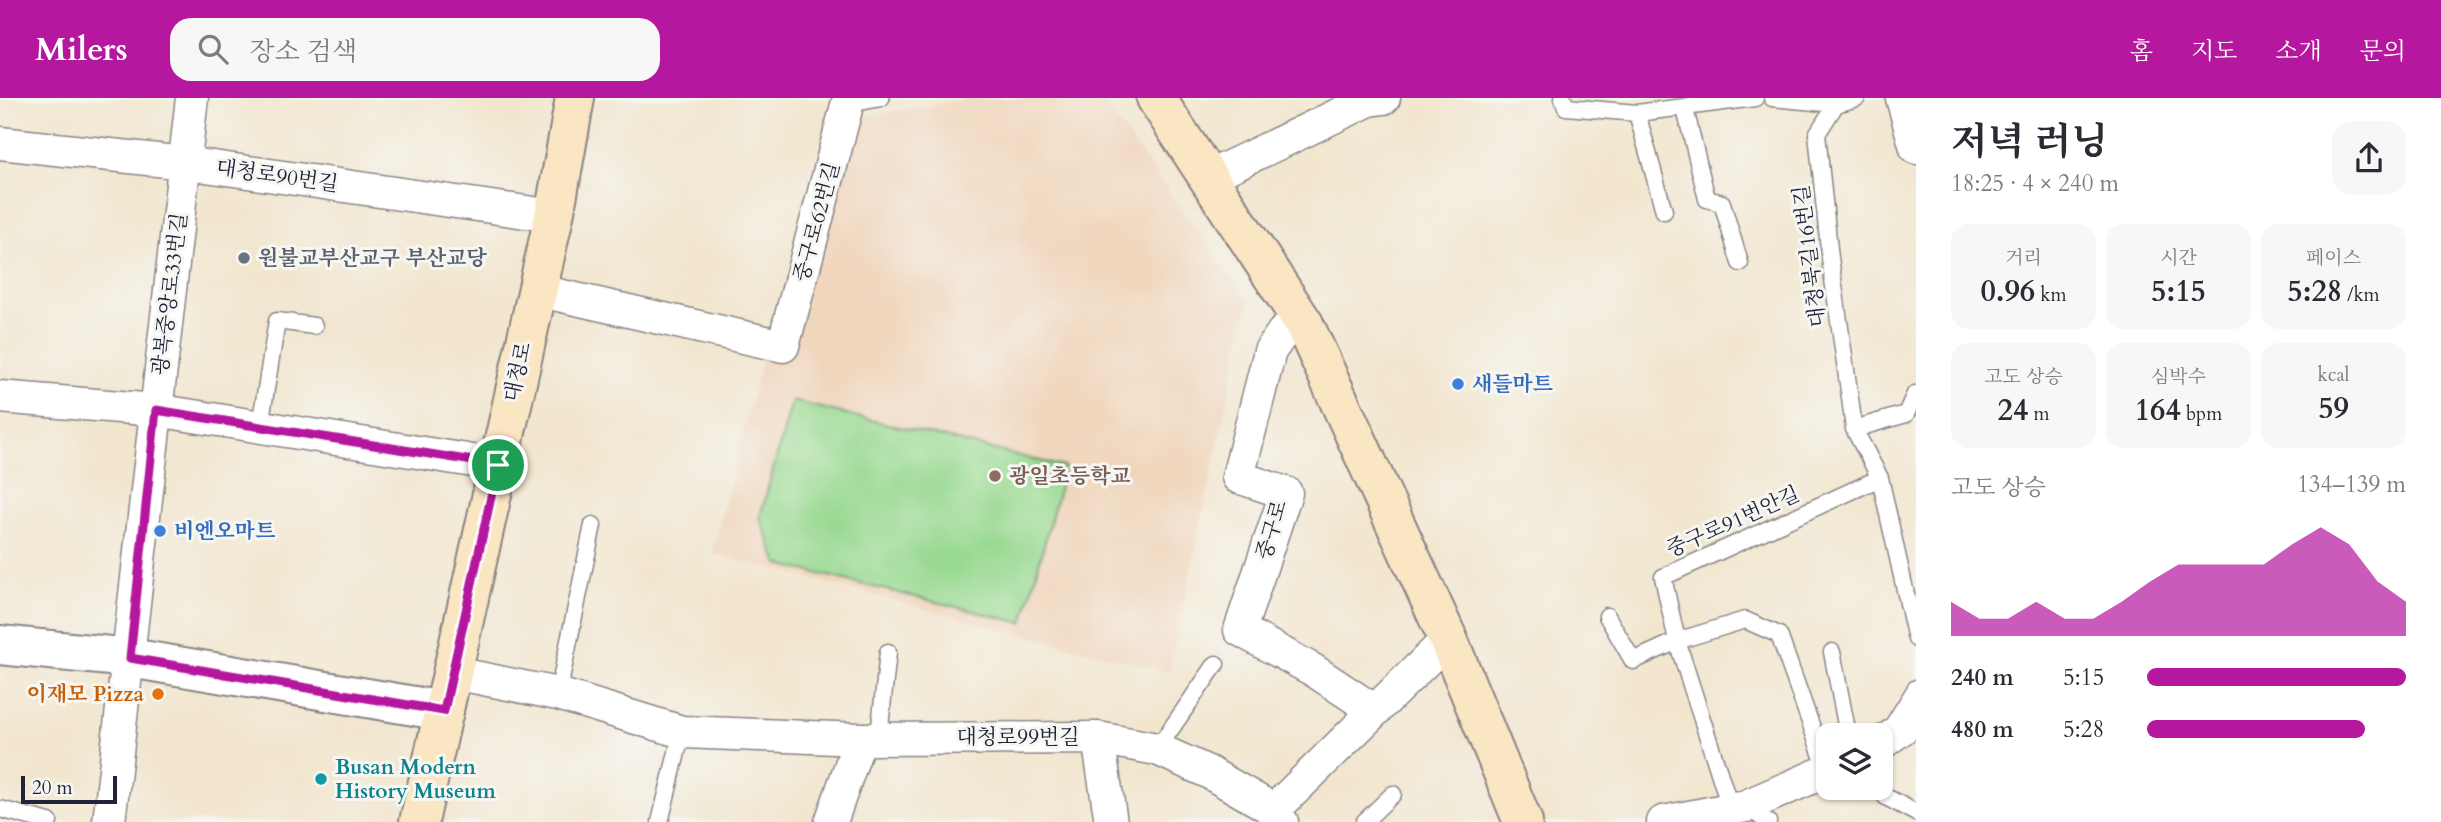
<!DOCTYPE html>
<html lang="ko">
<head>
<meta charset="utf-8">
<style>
  :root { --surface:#fff; --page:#f7f7f7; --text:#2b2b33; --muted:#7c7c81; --accent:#b5179e }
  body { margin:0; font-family:Cardo,"Noto Serif KR",serif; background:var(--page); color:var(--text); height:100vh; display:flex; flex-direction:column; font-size:26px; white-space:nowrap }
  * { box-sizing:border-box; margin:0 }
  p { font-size:23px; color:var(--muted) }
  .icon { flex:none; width:38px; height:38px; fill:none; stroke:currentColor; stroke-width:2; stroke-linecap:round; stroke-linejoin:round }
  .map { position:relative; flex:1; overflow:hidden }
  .drawer { display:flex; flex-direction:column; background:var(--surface); width:525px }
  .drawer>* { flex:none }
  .buttons { position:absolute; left:1816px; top:625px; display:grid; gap:14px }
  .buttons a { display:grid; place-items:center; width:77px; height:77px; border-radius:14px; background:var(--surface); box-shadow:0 2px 5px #0004; font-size:35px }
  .scale { position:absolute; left:21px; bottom:18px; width:96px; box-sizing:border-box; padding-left:7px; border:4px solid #22223b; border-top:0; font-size:19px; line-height:24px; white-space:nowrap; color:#22223b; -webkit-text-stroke:5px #f6f6f2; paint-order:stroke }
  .pin { position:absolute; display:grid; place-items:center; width:60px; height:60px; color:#fff; margin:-30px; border:4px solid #fff; border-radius:50%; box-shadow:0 2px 7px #0007 }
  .round { display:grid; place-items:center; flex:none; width:74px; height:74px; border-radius:21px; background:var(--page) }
  .headline { display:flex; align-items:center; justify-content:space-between; height:119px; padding:0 35px }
  h1 { font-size:38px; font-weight:700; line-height:52px }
  .stats { display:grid; grid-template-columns:repeat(3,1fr); gap:10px; height:119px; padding:7px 35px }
  .stats div { display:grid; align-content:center; border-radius:18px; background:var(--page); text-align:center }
  .stats b { font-size:30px; font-weight:700 }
  .stats small { font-size:19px; font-weight:400 }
  .stats p { font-size:19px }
  .chart { height:196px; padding:14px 35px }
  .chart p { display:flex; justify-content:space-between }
  .chart svg { width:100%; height:126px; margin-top:7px; fill:var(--accent); opacity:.7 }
  ul { padding:0 35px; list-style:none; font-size:23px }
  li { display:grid; grid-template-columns:112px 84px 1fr; align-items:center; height:52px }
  li i { height:18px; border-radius:9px; background:var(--accent) }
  header { display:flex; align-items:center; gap:42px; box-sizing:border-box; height:98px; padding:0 35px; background:var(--accent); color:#fff }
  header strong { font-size:33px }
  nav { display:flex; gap:38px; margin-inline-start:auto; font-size:24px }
  .search { width:490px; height:63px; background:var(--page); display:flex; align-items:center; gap:18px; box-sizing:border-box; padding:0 24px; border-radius:21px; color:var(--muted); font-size:26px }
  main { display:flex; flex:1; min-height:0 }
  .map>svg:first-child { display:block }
  .built { fill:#f0d6bc }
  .grass { fill:#98d990; stroke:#5d7e66; stroke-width:2 }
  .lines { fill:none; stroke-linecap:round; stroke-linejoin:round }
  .service-casing { stroke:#8a8485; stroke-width:19 }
  .minor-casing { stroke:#8a8485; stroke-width:35 }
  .tertiary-casing { stroke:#8a8485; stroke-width:42 }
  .secondary-casing { stroke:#8a8485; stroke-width:42 }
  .service { stroke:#fff; stroke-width:16 }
  .minor { stroke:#fff; stroke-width:32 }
  .tertiary { stroke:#fff; stroke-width:38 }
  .secondary { stroke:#fbe6c4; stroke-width:38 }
  .route-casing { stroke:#fff; stroke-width:14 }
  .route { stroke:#b5179e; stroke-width:9 }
  .worship-dot { fill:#6b7280; stroke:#f6f6f2; stroke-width:2.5 }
  .shop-dot { fill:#3f7fe0; stroke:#f6f6f2; stroke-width:2.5 }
  .education-dot { fill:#8d6e63; stroke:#f6f6f2; stroke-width:2.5 }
  .food-dot { fill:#e8710a; stroke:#f6f6f2; stroke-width:2.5 }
  .culture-dot { fill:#0f9aa8; stroke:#f6f6f2; stroke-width:2.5 }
  .labels { text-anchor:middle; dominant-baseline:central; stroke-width:6; stroke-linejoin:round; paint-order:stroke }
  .street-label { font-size:21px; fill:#22223b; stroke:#f6f6f2 }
  .worship-label { font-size:21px; font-weight:bold; fill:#5b616d; stroke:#f6f6f2; text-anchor:start }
  .shop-label { font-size:21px; font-weight:bold; fill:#366cbe; stroke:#f6f6f2; text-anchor:start }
  .education-label { font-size:21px; font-weight:bold; fill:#785e54; stroke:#f6f6f2; text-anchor:start }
  .food-label { font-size:21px; font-weight:bold; fill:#c56008; stroke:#f6f6f2; text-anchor:end }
  .culture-label { font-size:21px; font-weight:bold; fill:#0d838f; stroke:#f6f6f2; text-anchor:start }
</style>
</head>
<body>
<header>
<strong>Milers</strong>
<div class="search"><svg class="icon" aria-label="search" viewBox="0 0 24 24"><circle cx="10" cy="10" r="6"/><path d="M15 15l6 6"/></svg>장소 검색</div>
<nav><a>홈</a><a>지도</a><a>소개</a><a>문의</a></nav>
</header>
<main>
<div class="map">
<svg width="1916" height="724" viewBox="0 0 1916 724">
  <rect width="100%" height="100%" fill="#f6f6f2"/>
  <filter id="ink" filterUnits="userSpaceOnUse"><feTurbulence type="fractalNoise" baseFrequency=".0143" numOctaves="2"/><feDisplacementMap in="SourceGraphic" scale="14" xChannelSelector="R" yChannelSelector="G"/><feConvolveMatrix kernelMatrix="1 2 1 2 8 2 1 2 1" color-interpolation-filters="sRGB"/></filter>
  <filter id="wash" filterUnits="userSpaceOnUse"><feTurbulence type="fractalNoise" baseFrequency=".00686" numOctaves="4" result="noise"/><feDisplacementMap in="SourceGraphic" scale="28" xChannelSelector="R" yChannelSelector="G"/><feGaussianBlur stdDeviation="1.57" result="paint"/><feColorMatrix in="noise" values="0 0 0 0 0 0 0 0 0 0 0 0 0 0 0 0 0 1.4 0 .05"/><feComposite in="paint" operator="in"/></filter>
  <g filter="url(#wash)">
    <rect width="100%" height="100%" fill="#f2e6cf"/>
    <path class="built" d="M971,0h129l149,202 -80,372 -457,-119 51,-199 95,-236z"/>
    <path class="grass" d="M792,303l273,66 -42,156 -245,-59 -18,-47z"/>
  </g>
  <g filter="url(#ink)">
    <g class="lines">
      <defs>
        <path id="service" d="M1563,0l3,9 71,6 118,-15
          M1772,0l64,6
          M1857,0l-21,6 -19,30 13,124 21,147 3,24 26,49 36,161
          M849,6l32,-6
          M1685,11l22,90 15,4 18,60
          M1637,15l27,98
          M260,328l17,-105 37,5
          M1854,331l52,-15 9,-20
          M1607,518l26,45 44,-20 68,-21 34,15 48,135
          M1832,554l16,83
          M558,596l35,-169
          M1893,627l23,-37
          M879,638l9,-84
          M1157,651l59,-85
          M1878,690l8,9 30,16
          M1746,708l22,16
          M0,711l49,13
          M1731,712l-54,-169 -14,-64 217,-99
          M660,724l22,-90
          M1364,724l29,-28"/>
        <path id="minor" d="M1902,0l14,50
          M0,45l185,20 369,53
          M1206,80l163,-78 15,-2
          M536,192l247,56 66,-248
          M1304,226l-20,7 -14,20 -32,126 48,16 -46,137 73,40 62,41
          M0,299l156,13 342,55
          M454,575l104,21 124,38 178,7 238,-1 59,11 51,23 66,38 8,12
          M1098,640l13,84
          M1881,646l35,-26
          M1274,712l174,-171
          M109,724l83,-724
          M831,724l29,-83
          M1663,724l83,-16 83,-36"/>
        <path id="tertiary" d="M0,547l130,13 314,53"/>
        <path id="secondary" d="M1156,0l148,226 144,315 75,183
          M419,724l135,-606 21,-118"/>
      </defs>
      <use href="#service" class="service-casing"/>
      <use href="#minor" class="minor-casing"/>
      <use href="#tertiary" class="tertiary-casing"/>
      <use href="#secondary" class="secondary-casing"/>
      <use href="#service" class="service"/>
      <use href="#minor" class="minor"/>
      <use href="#tertiary" class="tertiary"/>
      <use href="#secondary" class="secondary"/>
    </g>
  </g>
  <g class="lines" filter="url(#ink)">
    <defs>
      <path id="route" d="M156,312l342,55 -54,246 -314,-53z"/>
    </defs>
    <use href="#route" class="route-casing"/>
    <use href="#route" class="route"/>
  </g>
  <circle class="worship-dot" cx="244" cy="160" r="7"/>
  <g class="shop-dot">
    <circle cx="1458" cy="286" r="7"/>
    <circle cx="160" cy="433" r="7"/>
  </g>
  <circle class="education-dot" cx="995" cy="378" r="7"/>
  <circle class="food-dot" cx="158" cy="596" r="7"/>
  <circle class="culture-dot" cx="321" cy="681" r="7"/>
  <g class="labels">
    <g class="street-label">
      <text transform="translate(277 78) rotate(8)">대청로90번길</text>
      <text transform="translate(817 124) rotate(-75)">중구로62번길</text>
      <text transform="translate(1810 158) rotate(-97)">대청북길16번길</text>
      <text transform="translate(170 196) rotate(-83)">광복중앙로33번길</text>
      <text transform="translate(518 274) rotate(-78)">대청로</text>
      <text transform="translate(1733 424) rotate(-24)">중구로91번안길</text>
      <text transform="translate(1272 432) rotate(-74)">중구로</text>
      <text x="1018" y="639">대청로99번길</text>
    </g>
    <g class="worship-label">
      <text x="258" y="160">원불교부산교구 부산교당</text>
    </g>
    <g class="shop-label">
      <text x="1472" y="286">새들마트</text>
      <text x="174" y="433">비엔오마트</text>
    </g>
    <g class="education-label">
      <text x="1009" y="378">광일초등학교</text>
    </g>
    <g class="food-label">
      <text x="144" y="596">이재모 Pizza</text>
    </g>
    <g class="culture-label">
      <text x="335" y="669">Busan Modern<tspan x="335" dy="24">History Museum</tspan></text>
    </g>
  </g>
</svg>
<div class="buttons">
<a><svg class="icon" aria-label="layers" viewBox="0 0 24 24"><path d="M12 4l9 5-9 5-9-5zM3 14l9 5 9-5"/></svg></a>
</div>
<div class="scale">20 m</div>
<div class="pin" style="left:498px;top:367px;background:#1e9e55"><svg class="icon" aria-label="arrive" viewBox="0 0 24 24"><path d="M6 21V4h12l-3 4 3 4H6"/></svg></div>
</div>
<section class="drawer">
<div class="headline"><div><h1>저녁 러닝</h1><p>18:25 · 4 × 240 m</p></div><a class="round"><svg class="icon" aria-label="share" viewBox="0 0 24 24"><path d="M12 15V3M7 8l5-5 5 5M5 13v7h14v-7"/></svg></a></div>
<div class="stats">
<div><p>거리</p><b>0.96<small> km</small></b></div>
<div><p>시간</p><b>5:15</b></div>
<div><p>페이스</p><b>5:28<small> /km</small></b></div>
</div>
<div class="stats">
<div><p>고도 상승</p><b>24<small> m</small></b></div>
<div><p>심박수</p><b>164<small> bpm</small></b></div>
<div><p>kcal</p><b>59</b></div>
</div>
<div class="chart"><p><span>고도 상승</span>134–139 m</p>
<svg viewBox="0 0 160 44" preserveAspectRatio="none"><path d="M0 44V32L10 38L20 38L30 32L40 38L50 38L60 32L70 25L80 19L90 19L100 19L110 19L120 12L130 6L140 12L150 25L160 32V44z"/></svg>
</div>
<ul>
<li><b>240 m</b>5:15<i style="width:100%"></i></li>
<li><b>480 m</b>5:28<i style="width:84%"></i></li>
</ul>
</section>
</main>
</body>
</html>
